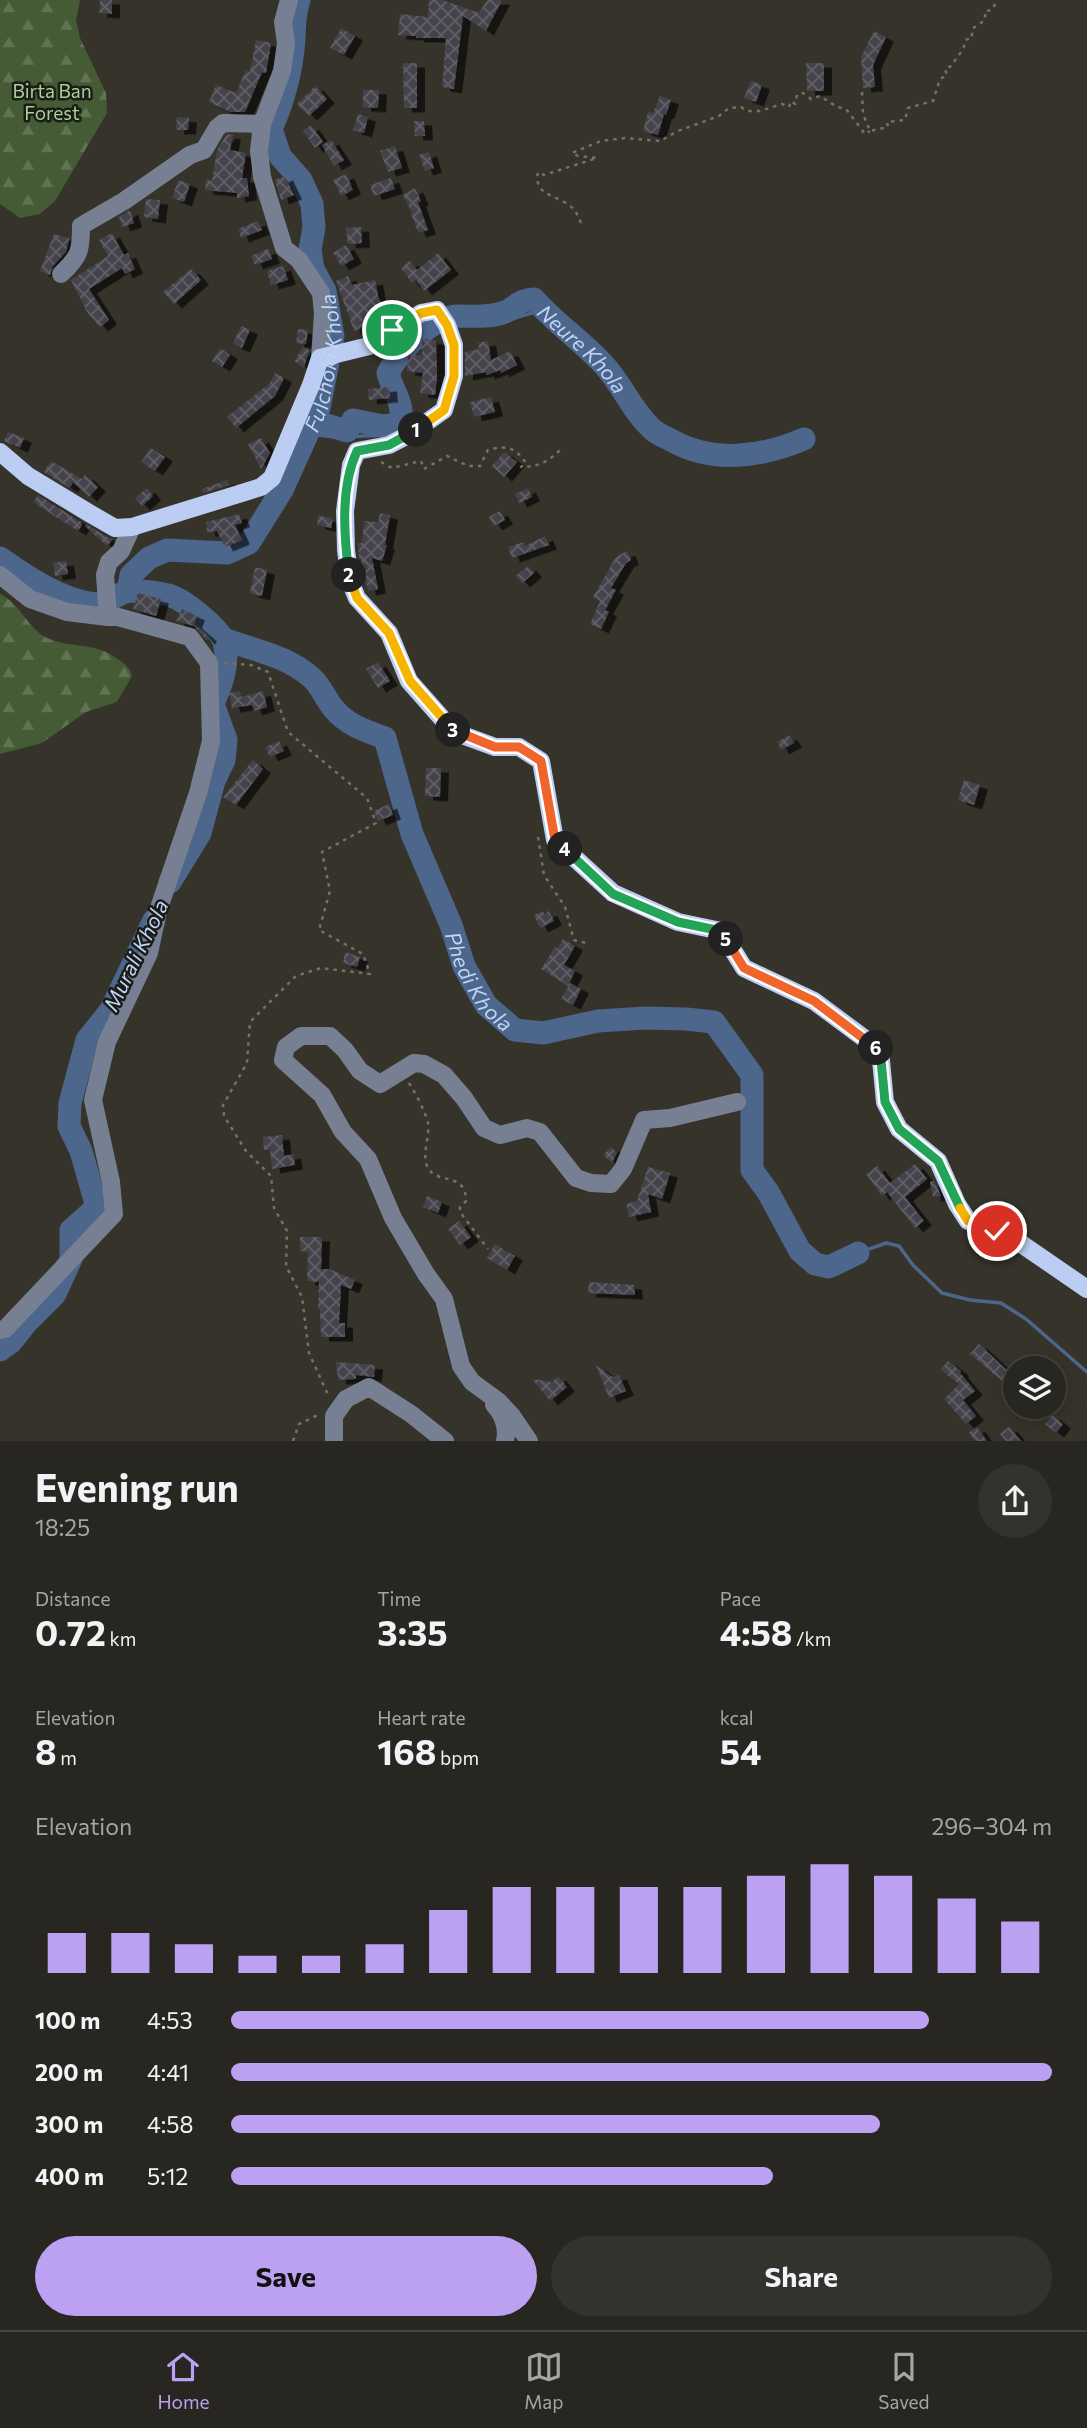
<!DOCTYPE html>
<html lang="en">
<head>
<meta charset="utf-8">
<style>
  :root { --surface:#282620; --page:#34322d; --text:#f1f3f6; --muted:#a5a5a5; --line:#44433e; --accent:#bca0f2 }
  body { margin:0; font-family:Commissioner,sans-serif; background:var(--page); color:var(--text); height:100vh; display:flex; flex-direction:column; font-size:26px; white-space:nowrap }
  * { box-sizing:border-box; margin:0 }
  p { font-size:23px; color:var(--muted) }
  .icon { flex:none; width:38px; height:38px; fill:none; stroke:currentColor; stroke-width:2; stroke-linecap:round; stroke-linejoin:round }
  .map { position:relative; height:1441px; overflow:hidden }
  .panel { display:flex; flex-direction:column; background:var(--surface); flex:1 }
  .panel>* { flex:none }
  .fabs { position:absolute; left:1003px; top:1356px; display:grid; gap:14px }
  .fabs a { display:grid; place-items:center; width:63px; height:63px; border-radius:50%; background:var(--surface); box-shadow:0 4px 18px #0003,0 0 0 2px var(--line); font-size:35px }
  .pin { position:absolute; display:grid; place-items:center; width:60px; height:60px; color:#fff; margin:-30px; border:4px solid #fff; border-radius:50%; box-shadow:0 2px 7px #0007 }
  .km { position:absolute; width:35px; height:35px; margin:-18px; border-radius:50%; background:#222; color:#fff; font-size:19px; line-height:35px; text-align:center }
  .round { display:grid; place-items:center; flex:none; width:74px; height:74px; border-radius:37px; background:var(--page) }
  .overview { display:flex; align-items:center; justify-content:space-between; height:119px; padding:0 35px }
  h1 { font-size:38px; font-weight:700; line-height:52px }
  .stats { display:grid; grid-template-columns:repeat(3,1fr); gap:10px; height:119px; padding:7px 35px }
  .stats div { display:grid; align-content:center }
  .stats b { font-size:35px; font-weight:700 }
  .stats small { font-size:19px; font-weight:400 }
  .stats p { font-size:19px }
  .chart { height:196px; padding:14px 35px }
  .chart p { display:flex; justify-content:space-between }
  .chart svg { width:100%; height:126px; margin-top:7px; stroke:var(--accent); stroke-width:6 }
  .action { display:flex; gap:14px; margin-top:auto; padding:14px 35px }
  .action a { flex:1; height:80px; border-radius:42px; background:var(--accent); color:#111; font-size:28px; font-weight:700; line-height:80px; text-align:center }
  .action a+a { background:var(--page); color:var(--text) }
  ul { padding:0 35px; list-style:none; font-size:23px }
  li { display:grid; grid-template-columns:112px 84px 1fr; align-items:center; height:52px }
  li i { height:18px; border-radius:9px; background:var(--accent) }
  .tab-bar { display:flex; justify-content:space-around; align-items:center; height:98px; border-top:2px solid var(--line); background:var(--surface); font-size:19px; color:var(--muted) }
  .tab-bar a { display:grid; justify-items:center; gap:4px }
  .tab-bar .active { color:var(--accent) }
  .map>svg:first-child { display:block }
  .forest { fill:url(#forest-firs) }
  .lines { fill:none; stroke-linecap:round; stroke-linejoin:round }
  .stream { stroke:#4d668b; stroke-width:3.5 }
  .river { stroke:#4d668b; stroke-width:23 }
  .building { fill:url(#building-cross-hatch); filter:url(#shadow) }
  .path { stroke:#737169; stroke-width:2.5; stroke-dasharray:3.5 5; stroke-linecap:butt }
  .minor { stroke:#778092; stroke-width:18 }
  .major { stroke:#bbcdf2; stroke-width:18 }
  .split-1-casing { stroke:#fff; stroke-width:14 }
  .split-2-casing { stroke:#fff; stroke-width:14 }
  .split-3-casing { stroke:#fff; stroke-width:14 }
  .split-4-casing { stroke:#fff; stroke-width:14 }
  .split-5-casing { stroke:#fff; stroke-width:14 }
  .split-6-casing { stroke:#fff; stroke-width:14 }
  .split-7-casing { stroke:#fff; stroke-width:14 }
  .split-8-casing { stroke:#fff; stroke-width:14 }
  .split-1 { stroke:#f5b400; stroke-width:9 }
  .split-2 { stroke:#22a559; stroke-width:9 }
  .split-3 { stroke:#f5b400; stroke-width:9 }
  .split-4 { stroke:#f0652b; stroke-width:9 }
  .split-5 { stroke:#22a559; stroke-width:9 }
  .split-6 { stroke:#f0652b; stroke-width:9 }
  .split-7 { stroke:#22a559; stroke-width:9 }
  .split-8 { stroke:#f5b400; stroke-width:9 }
  .labels { text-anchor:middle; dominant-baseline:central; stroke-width:5; stroke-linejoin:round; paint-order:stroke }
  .park-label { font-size:19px; fill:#a9d191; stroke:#1b1b17 }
  .water-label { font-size:21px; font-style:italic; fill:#bdd6fa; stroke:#1b1b17 }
</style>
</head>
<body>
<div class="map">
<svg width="1087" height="1441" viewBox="0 0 1087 1441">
  <defs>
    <pattern id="forest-firs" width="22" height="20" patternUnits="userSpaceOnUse" patternTransform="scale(1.75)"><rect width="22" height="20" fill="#445b35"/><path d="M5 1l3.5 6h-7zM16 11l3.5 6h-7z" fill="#607353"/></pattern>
    <pattern id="building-cross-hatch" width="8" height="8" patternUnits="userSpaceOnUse" patternTransform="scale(1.75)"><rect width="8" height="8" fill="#44434c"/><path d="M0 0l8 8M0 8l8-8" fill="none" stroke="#605f66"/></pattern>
    <filter id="shadow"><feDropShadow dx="8" dy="4.5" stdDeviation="0" flood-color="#0009"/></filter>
  </defs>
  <rect width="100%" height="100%" fill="#35332a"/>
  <path class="forest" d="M0,0h80l-4,20 4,18 26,55 1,20 -52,88 -15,13 -20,4 -20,-14z
    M0,594c20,9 28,35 47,44 24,11 48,3 72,22 7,5 11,8 13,16l-15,26 -31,10 -44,31 -42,11z"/>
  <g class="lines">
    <path class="stream" d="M454,308l60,10 29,-8
      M399,431l5,-5 -3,-17 -11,-23 -5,-16 6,-15 33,-31
      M305,437l12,-2 18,2 58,-2
      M858,1253l28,-10 13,3 14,19 29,28 28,7 31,3 25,16 61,53"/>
    <g class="river">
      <path id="s1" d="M313,421l34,10 6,-11 30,6 17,-2c5,-21 -7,-31 -12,-51 12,-23 43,-55 69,-57 15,0 33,2 48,-4 13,-5 10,-11 29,-13 21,24 48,42 70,66 18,19 28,46 48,64 5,5 13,8 19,11 41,24 91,17 133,-1"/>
      <path d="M0,558c27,19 62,43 96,46 11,1 22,-12 34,-13 12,0 27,1 38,4 14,3 52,33 56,47 6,22 -3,43 -11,62l13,36 -2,20 -10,21 -14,52 -30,49"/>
      <path id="s2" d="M128,591l3,-16 18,-17 18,-8 60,3 22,-10 33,-53 37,-82 14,-72 -8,-45 -12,-22 -3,-19 4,-23 -2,-23 -11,-24 -21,-24 -9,-27c13,-29 21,-59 23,-91 1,-16 0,-23 5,-38"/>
      <path id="s3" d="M224,639c31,12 62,16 88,39 9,8 14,22 22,31 13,16 32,22 51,29l27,96 39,91 13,41 22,39 29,25 28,3 55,-12 48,-3 40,1 28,3 38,53v95l16,22 32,59 15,13 14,3 29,-14"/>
      <path d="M0,1350l11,-8 16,-20 28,-28 16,-35v-29l26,-23 -16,-56 -12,-25 1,-23 17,-63 24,-30 43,-90"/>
    </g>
  </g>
  <path class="building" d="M100,0h12v14l-13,-1z
    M429,0h13l37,13 8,-13h15l-16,31 -23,-15 -9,73 -12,-2 4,-49h-30v-2l-18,-1 2,-21 28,3z
    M341,28l14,8 -11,19 -14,-7z
    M874,31l12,6 -13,28 2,22 -12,1 -2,-31z
    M256,40l15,3 -5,30 -4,-1 -17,40h-15l-21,-10 7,-17 20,8 10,-23 4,2z
    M403,63h14v45h-13z
    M806,63h18v28h-17z
    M751,81l11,4 -6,17 -12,-4z
    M315,86l12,13 -18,17 -12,-12z
    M363,90h16l-1,18 -15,-1z
    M660,96l11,4 -5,15 -2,-1 -6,21 -15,-4 5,-19 5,1z
    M358,114l10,3 -4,16 -11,-3z
    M177,117l12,1 -1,12h-12z
    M414,121h10l1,15h-10z
    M311,125l12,17 -8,6 -12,-17z
    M227,134l6,1 -3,15 16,3 -4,25h5l2,18 -12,2v-5l-32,-3 1,-10 6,1 5,-31z
    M331,140l13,20 -10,6 -12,-21z
    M395,146l7,22 -14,4 -8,-21z
    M429,152l5,16 -9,3 -6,-16z
    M346,174l7,16 -12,6 -8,-16z
    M285,176l9,19 -13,5 -6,-20z
    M391,178l4,11 -21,7 -4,-11z
    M178,180l12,4 -6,18 -12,-4z
    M415,188l6,13 -3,1 10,28 -10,3 -7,-20h1l-9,-18z
    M146,199l14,1 -2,19 -14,-2z
    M130,210l4,13 -12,4 -3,-10z
    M258,221l4,9 -21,8 -3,-9z
    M361,227l1,16 -14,1 -2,-16z
    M112,233l12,22 4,-2 7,16 -10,5 -3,-6 -33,21 20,31 -9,7 -13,-15 -16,-32 37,-24 -9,-16z
    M54,234l15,4v2l-3,12 -13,14 -3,9 -10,-4z
    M346,245l8,14 -13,7 -8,-13z
    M268,249l4,10 -17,6 -4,-9z
    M438,253l13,17 -27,21 -8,-11 -4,3 -11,-15 9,-7 7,9z
    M283,266l5,14 -17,5 -4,-14z
    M191,269l10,11 -27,24 -11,-12z
    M348,276l4,9 23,-5 3,16 11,24 -9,6 -2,-4 -24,9 -18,-50z
    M241,326l9,4 -8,18 -9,-4z
    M298,329l10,1 -2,14 -10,-1z
    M422,339l14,1 1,38 -2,17 -15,-2 3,-20 -16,-2 1,-16h14z
    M488,341l3,19 19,-9 7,14 -16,8 -1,-3 -13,5 -1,-3 -21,4v-24l14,-3 -1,-6z
    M303,347l6,3 -5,18 -10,-7z
    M220,348l10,7 -8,12 -10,-6z
    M275,373l9,5 -9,18 -39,32 -9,-11 43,-34z
    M389,387l1,11 -21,2 -1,-11z
    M491,397l4,15 -21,5 -4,-15z
    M8,432l16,6 -4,10 -16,-7z
    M261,438l9,15 -9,16 -13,-25z
    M151,448l14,9 -10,14 -14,-9z
    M504,452l13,10 -13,15 -12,-11z
    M51,461l31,18 3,-4 13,12 -9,10 -16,-15 -3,6 -26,-16z
    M227,480l2,5 -26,8 -1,-4z
    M147,488l6,8 -11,10 -7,-8z
    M528,488l4,9 -13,6 -4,-9z
    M38,495l43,27 1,3 -4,6 -45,-29z
    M500,511l5,9 -11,6 -5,-9z
    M380,513l10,2 -5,30h2l-5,16 -10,-3 6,31 -10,2 -7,-32 -2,-1 -1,-15h4l2,-22 14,1z
    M239,514l3,9 -7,2 7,15 -17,7 -8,-16 -10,1 -1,-10z
    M318,516l15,2 -2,10 -14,-3z
    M86,524l23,14 4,1 -6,7 -22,-20z
    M545,536l4,9 -37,13 -4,-11 16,-5 1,4z
    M627,551l4,9 -5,3 -15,25 5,2 -11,20 4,2 -8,17 -11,-5 10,-23 -7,-4 23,-40z
    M66,561l2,13 -13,2 -2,-13z
    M528,566l6,7 -12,10 -6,-7z
    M255,567l12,3 -5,26 -12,-3z
    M138,593l23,6 -5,17 -23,-7z
    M182,609l15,7 -3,8 15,13 -2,3 -13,-14 -18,-5z
    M378,662l12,19 -12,7 -12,-19z
    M240,691l1,6 22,-6 4,16 -13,4 -2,-6 -20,3 -3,-15z
    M789,735l5,8 -13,7 -4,-8z
    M279,741l5,10 -14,6 -5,-10z
    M253,760l10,9 -27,36 -13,-8z
    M426,768h15l-1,29 -15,-1z
    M964,780l16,5 -6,20 -16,-5z
    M389,804l4,11 -15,6 -4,-10z
    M543,911l1,3 5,-3 5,10 -14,7 -6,-13z
    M563,939l12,7 -11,19 11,6 -7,15 -27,-17 14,-22 2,2z
    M345,952l15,5 -3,10 -14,-4z
    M570,983l11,6 -8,16 -12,-6z
    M282,1135l2,21 9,-2 2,11 -23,4 -2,-20 -6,1 -1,-13z
    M611,1147l6,6 -5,10 -9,-8z
    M915,1164l12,15 -22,18 19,24 -9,7 -28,-36 -5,4 -16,-22 11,-8 13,17z
    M648,1167l22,6 -8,26 -14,-5 3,18 -22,5 -3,-13 11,-3z
    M934,1181l7,15 -8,1 -3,-15z
    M427,1196l15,6 -4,11 -15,-6z
    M459,1221l12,16 -11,8 -12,-16z
    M300,1237h22l-1,32h8l26,11 -4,9 -10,-4 -2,38h6v14h-24l-1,-28h-2l1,-27 -12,-1 1,-29 -8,-1z
    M495,1244l20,12 -8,14 -20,-12z
    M589,1282l45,3 1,10 -47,-2z
    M979,1344l35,33 -7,8 -37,-31z
    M948,1361l13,10 -1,2 15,18 -12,9 13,16 -10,8 -22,-25 15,-15 -18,-14z
    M336,1362l39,3 -1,12 -18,-2v4l-18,1z
    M596,1365l16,12 7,-2 7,16 -17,7z
    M558,1376l9,11 -17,14 -18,-22 20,3z
    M1052,1415l11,9 -7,9 -11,-9z
    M977,1427l10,14h-12l-6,-9z
    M1009,1427l12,14h-15l-6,-7z"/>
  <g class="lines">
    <path class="path" d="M862,92l1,22 7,17 18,-4 -1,-5 18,-2 3,-12 25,-7 7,-22 7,-4 -2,-6 8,-4c3,-10 12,-13 12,-25l7,-2v-9l13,-9v-9l7,-1 5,-10
      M581,223c-4,-10 -7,-16 -17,-21 -14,-8 -30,-9 -26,-30l6,3 53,-17 -19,-2 -6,-3 29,-12 24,-3 35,3 18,-10 41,-15 10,-8 12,-1 6,4h13l22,-7 7,3 2,-6 4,3 2,-9 6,-2 8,6 9,-3 17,11 9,2 19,25 5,-3
      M381,462l11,6 29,-7 3,8 23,-13 21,10h12l8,-16c18,-5 27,-3 38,13l-5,4c17,0 27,-5 39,-17
      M224,663l27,2 17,7 20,60 79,66 9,25 -54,29 8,39 -11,39 44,24 7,20 -49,-6 -25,8 -46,46 -3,41 -24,42 1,11 22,35 25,25 3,32 13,23 -1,35 16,31 7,56 20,44
      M538,837l6,38 21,32 9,33 16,4
      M409,1083c6,9 17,30 19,40 2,14 -7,33 0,45 9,17 38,3 38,33l-6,6v5l28,37
      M293,1441l6,-17 19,-9"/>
    <path class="minor" d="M289,0l-6,22 3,21 -4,28 -20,53 -3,27 3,26 22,71 15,12 22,33 2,20 -3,45
      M61,274c19,-18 20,-23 20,-48l43,-25 66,-46 14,-5 13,-22 6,-5 39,1
      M0,575l30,24 37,13 41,5
      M0,1330l5,-1 109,-115 -3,-32 -18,-82 14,-58 42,-89 9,-42 40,-118 13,-52 -2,-78 -19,-26 -72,-20h-10l-3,-42 4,-13 12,-11 11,-24
      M494,1405c9,9 14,23 11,36
      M334,1441v-25l12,-17 23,-12 42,27 34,27
      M529,1441l-17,-25 -14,-15 -26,-19 -11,-16 -17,-67 -18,-25 -33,-56 -25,-59 -25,-27 -21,-37 -39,-35 3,-13 15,-11h29l15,14 15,21 20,13 34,-21 10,1 20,11 20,23 20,30 16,7 27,-7 13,4 36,46 15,5 20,1 12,-15 21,-49 26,-2 67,-16"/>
    <path class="major" d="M0,452l28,24 61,37 26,15 17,-1 129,-40 11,-9 39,-93 9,-27 49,-12 52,-33 16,-3 10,15 7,20v31l-10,34 -34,24 -21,11 -32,6 -6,14 -6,46 1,39 4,31 7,17 32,35 20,48 45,51 41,15h24l22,14 14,79 58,53 65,29 43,9 23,37 70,33 66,49 5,52 14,27 39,32 19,43 11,17 29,10 23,12 67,46"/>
  </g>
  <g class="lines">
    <defs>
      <path id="split-1" d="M392,330l29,-17 16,-3 10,15 7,20v31l-10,34 -28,20"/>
      <path id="split-2" d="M349,575c-5,-39 -9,-87 8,-124l32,-6 27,-15"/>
      <path id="split-3" d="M349,575l8,23 32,35 21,48 43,49"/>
      <path id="split-4" d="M453,730l42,17h24l22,14 14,79 10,9"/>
      <path id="split-5" d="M565,849l48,45 65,28 43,9 5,8"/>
      <path id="split-6" d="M726,939l18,29 70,33 62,47"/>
      <path id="split-7" d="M876,1048l4,2 5,52 14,27 39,32 22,47"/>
      <path id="split-8" d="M960,1208l8,13 29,10"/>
    </defs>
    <use href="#split-1" class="split-1-casing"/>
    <use href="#split-2" class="split-2-casing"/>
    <use href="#split-3" class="split-3-casing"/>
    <use href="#split-4" class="split-4-casing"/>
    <use href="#split-5" class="split-5-casing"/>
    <use href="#split-6" class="split-6-casing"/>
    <use href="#split-7" class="split-7-casing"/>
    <use href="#split-8" class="split-8-casing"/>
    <use href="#split-1" class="split-1"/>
    <use href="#split-2" class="split-2"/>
    <use href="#split-3" class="split-3"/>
    <use href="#split-4" class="split-4"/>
    <use href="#split-5" class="split-5"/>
    <use href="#split-6" class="split-6"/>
    <use href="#split-7" class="split-7"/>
    <use href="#split-8" class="split-8"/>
  </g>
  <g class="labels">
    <g class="park-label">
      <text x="52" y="90">Birta Ban<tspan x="52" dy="22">Forest</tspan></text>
    </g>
    <g class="water-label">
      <text stroke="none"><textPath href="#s1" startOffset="392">Neure Khola</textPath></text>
      <text stroke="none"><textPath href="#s2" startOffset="343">Fulchoki Khola</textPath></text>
      <text transform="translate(135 955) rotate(-64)">Murali Khola</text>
      <text stroke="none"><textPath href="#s3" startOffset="457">Phedi Khola</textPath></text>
    </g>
  </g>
</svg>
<div class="fabs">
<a><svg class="icon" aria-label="layers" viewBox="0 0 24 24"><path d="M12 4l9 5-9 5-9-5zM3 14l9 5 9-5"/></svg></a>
</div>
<div class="pin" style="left:392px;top:330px;background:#1e9e55"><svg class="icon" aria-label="arrive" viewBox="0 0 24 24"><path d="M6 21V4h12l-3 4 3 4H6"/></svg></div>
<div class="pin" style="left:997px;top:1231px;background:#d93025"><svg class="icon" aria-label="check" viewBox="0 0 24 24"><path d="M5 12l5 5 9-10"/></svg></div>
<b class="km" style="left:416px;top:430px">1</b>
<b class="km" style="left:349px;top:575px">2</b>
<b class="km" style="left:453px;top:730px">3</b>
<b class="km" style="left:565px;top:849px">4</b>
<b class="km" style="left:726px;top:939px">5</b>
<b class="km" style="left:876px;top:1048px">6</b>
</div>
<section class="panel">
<div class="overview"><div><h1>Evening run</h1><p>18:25</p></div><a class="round"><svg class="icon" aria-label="share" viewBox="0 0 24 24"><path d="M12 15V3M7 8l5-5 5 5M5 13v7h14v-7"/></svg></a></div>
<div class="stats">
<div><p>Distance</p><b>0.72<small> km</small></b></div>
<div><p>Time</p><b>3:35</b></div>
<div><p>Pace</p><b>4:58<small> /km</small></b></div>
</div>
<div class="stats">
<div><p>Elevation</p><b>8<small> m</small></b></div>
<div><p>Heart rate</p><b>168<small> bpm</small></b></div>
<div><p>kcal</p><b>54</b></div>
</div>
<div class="chart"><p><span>Elevation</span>296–304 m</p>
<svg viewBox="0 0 160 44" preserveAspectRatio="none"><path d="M5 44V30M15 44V30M25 44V34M35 44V38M45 44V38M55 44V34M65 44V22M75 44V14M85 44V14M95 44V14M105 44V14M115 44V10M125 44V6M135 44V10M145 44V18M155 44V26"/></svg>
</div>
<ul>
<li><b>100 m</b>4:53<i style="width:85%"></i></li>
<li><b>200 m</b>4:41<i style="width:100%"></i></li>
<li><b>300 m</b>4:58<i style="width:79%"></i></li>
<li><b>400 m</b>5:12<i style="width:66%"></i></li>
</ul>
<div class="action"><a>Save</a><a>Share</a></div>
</section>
<nav class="tab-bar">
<a class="active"><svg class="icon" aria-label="home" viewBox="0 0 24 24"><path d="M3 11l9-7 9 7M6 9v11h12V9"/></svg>Home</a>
<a><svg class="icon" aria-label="map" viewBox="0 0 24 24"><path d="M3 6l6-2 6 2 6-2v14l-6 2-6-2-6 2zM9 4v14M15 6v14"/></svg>Map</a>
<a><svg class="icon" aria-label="saved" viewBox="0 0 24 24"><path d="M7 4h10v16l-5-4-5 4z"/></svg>Saved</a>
</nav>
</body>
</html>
